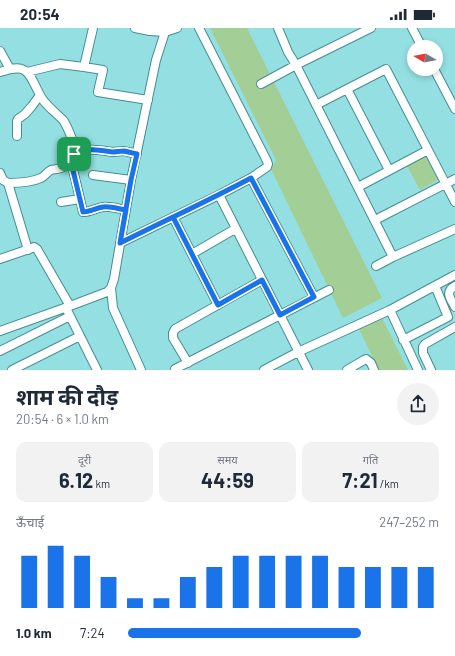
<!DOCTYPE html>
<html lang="hi">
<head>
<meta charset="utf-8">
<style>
  :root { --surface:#fff; --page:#f2f2f3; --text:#1f2937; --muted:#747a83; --accent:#1a73e8 }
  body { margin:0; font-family:Barlow,"Noto Sans Devanagari",sans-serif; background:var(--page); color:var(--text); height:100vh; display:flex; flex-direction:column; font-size:15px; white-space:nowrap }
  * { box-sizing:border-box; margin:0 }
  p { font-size:13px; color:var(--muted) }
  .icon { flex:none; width:22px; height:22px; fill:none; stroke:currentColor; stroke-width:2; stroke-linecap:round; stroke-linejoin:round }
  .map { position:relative; height:342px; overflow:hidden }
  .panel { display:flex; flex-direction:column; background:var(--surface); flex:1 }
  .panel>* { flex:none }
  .needle { width:26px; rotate:279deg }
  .buttons { position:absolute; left:407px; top:12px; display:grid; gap:8px }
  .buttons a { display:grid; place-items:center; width:36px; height:36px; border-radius:50%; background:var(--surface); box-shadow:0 2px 6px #0003; font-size:20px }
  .pin { position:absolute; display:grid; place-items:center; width:34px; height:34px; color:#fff; margin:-17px; border-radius:8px; box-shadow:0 2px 6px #0006 }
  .round { display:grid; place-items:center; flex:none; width:42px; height:42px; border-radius:21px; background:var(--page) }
  .head { display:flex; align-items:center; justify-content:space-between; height:68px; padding:0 16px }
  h1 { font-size:22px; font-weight:700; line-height:30px }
  .figures { display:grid; grid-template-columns:repeat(3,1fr); gap:6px; height:68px; padding:4px 16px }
  .figures div { display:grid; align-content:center; border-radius:10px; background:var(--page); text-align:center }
  .figures b { font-size:20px; font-weight:700 }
  .figures small { font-size:11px; font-weight:400 }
  .figures p { font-size:11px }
  .chart { height:112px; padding:8px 16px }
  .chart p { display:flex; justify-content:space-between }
  .chart svg { width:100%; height:72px; margin-top:4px; stroke:var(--accent); stroke-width:6 }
  ul { padding:0 16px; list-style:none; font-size:13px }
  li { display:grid; grid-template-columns:64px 48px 1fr; align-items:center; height:30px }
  li i { height:10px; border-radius:5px; background:var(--accent) }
  .status { display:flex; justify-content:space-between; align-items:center; height:28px; padding:0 20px; background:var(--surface); direction:ltr }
  .status svg { height:11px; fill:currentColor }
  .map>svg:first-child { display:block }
  .green { fill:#a3ce96 }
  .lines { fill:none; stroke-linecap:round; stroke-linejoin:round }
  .minor-casing { stroke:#438e91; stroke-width:10 }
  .minor { stroke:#fff; stroke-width:8 }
  .route-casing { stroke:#fff; stroke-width:8 }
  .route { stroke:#1a73e8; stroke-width:5 }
</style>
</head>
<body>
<div class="status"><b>20:54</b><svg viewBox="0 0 49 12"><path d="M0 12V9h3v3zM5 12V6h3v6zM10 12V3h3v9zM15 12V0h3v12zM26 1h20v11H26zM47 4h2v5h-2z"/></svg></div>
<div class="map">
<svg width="455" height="342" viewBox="0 0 455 342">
  <rect width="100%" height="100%" fill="#94dfe2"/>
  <path class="green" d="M210,0h37l135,270 -39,20 -72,-149 5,-9z
    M426,128l13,23 -19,11 -13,-24z
    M380,286l28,56h-29l-22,-45z"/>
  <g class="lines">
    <defs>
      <path id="minor" d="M93,0l-9,39 19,3 -5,22 50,8
        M135,0l15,3 15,1
        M278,0l10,24 8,13 97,192
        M412,0l10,19
        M0,23l10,18
        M434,41l21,40
        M0,44c7,-2 17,-6 24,-2 8,4 13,22 19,30 6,8 13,13 20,20 3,4 5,9 7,14 5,11 8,24 -5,32 -4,3 -9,3 -14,4 -4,2 -6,6 -10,8 -9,4 -23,5 -33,5l-5,-3 -3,-7
        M27,44l33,-8 24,3
        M261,56l35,-19 75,-37
        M347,61l42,81
        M316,77l70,-36 69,133
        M17,108v-15l1,-2 7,-5 7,-8 8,-11
        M74,126c17,-6 20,-5 38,-2 4,0 8,-1 12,-1 4,1 9,2 13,3
        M71,133l9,38
        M93,147l38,5
        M251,150l63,119
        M8,155l20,67
        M358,159l70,-37
        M219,167l89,175
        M61,174l19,-3 3,13c7,0 13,-4 20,-5 7,-1 16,2 23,3
        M173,189l45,88
        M375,192l80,-41
        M120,215l99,-48 32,-17 16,-11 1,-3 -1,-3 -68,-133
        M192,226l43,-25
        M0,231l32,-11 2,-1 3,2 33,57
        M376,238l17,-9 62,-28
        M455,258c-11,6 -4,13 0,21
        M111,260l2,20 28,62
        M390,282l28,60
        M68,284l29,58
        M0,303l70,-25 37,-14 4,-4 3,-9 17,-99 25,-120 9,-28 12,-4
        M403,312l45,-23 -13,-31
        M0,323l70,-35
        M188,335l-15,-25v-5l2,-4 87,-49
        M175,341l154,-79
        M12,342l68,-34
        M264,342l34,-18 92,-42 65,-35
        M347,342l17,-10 2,-1 5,4 3,7
        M431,342l-8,-17v-6l2,-3 30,-17"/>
    </defs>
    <use href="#minor" class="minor-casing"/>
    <use href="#minor" class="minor"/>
  </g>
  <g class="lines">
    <defs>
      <path id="route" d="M74,126l-3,8 12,50c7,0 13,-4 20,-5 7,-1 16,2 23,3l-6,33c44,-22 88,-42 131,-65l63,119 -34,18 -18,-35 -44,25 -45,-88 -53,26 11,-63 6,-26c-4,-1 -9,-2 -13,-3 -4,0 -8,1 -12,1 -18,-3 -21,-4 -38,2"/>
    </defs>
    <use href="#route" class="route-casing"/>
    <use href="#route" class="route"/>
  </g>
</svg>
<div class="buttons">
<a><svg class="needle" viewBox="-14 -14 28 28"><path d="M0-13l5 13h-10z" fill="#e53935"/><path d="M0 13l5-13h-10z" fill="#747a83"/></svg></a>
</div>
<div class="pin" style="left:74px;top:126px;background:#1e9e55"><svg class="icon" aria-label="arrive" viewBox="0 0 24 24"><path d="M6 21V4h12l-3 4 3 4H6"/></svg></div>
</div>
<section class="panel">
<div class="head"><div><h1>शाम की दौड़</h1><p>20:54 · 6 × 1.0 km</p></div><a class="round"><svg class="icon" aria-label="share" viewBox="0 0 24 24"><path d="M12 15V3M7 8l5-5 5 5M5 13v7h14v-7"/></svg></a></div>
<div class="figures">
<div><p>दूरी</p><b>6.12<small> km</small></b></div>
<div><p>समय</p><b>44:59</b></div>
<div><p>गति</p><b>7:21<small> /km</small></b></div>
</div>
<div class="chart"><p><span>ऊँचाई</span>247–252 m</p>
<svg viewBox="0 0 160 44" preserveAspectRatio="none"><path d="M5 44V12M15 44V6M25 44V12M35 44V25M45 44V38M55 44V38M65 44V25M75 44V19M85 44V12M95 44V12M105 44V12M115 44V12M125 44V19M135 44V19M145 44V19M155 44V19"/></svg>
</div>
<ul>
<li><b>1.0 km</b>7:24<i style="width:75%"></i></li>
</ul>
</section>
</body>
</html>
